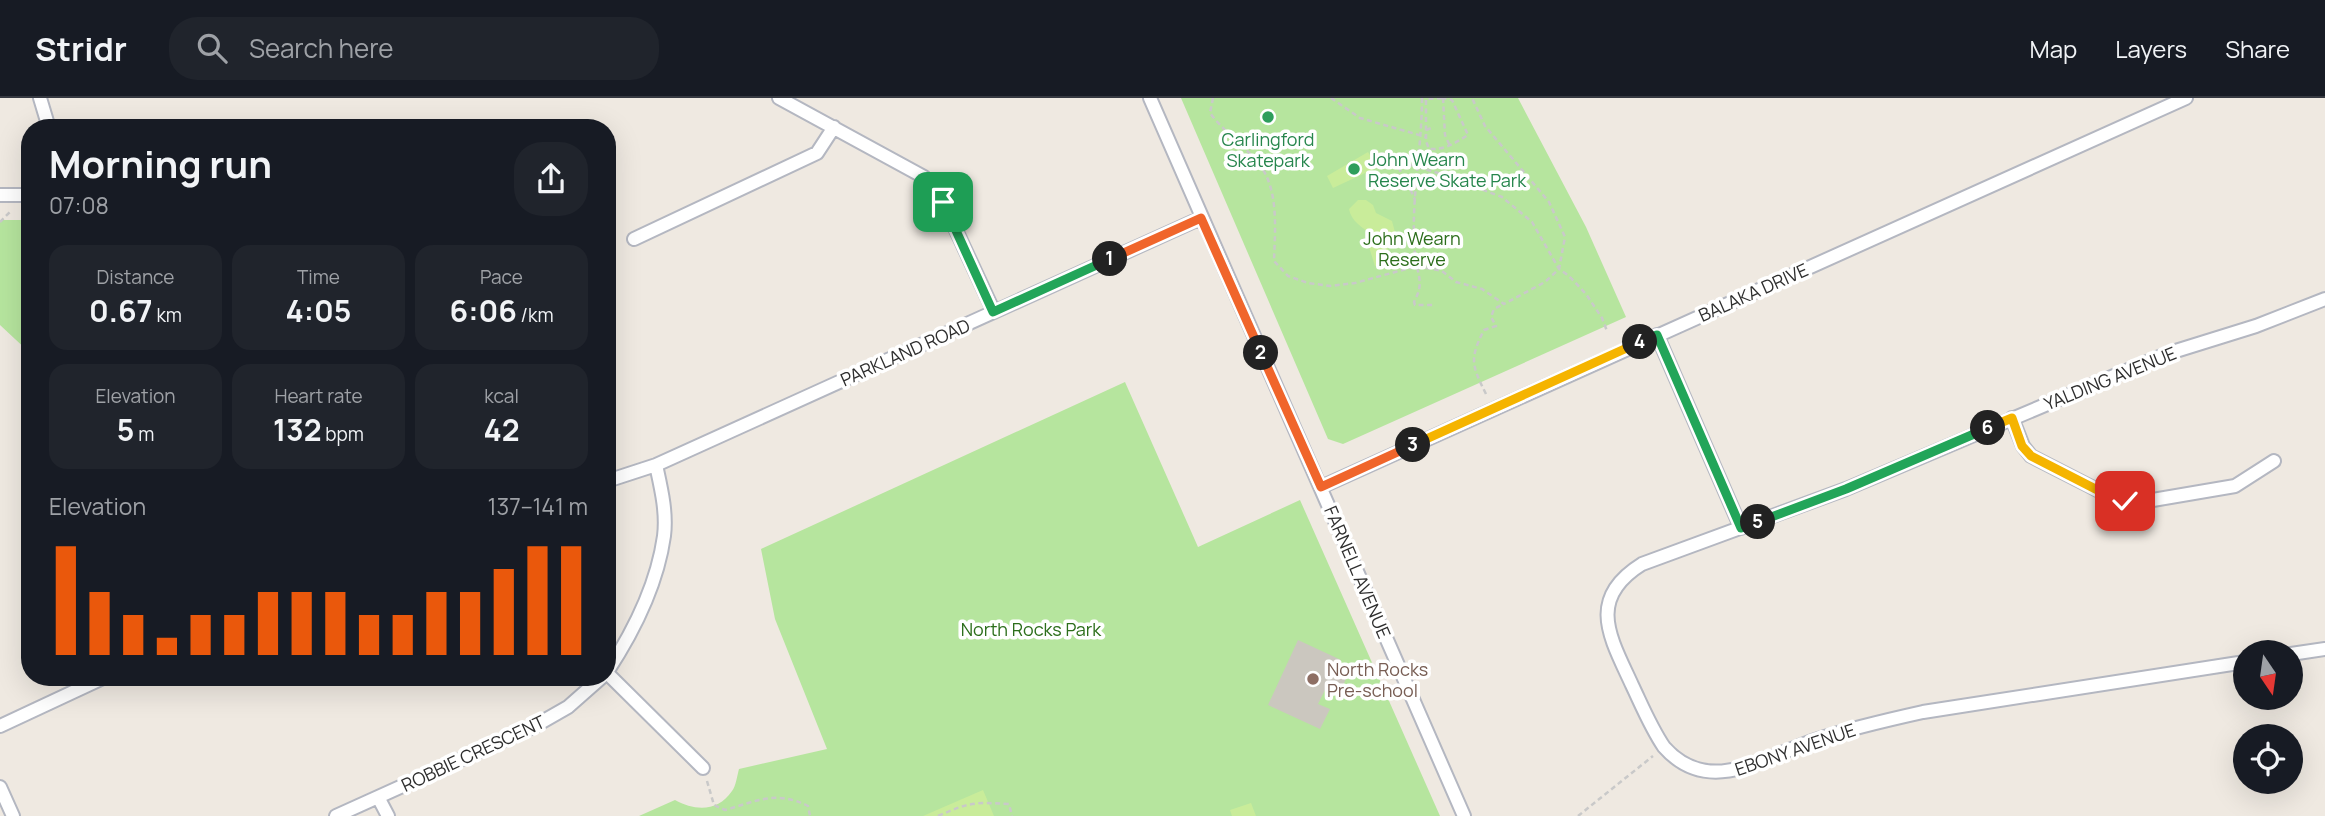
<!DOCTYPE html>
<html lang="en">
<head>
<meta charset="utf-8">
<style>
  :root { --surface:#171b24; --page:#20242c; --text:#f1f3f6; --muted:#9ea1a6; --line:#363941; --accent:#ea580c }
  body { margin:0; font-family:Manrope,sans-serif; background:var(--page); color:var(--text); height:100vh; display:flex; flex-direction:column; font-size:26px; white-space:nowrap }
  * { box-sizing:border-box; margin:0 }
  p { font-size:23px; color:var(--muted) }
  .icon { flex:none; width:38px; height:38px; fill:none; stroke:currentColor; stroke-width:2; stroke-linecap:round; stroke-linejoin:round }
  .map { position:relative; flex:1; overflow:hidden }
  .side { position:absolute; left:21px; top:21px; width:595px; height:567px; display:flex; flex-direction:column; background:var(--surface); border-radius:28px; box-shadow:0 7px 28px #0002 }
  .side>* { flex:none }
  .needle { width:46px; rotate:167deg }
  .buttons { position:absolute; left:2233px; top:542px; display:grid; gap:14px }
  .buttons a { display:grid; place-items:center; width:70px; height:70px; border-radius:50%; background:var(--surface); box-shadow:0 7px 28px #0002; font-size:35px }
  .pin { position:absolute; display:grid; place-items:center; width:60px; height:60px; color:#fff; margin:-30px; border-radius:14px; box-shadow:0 4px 10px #0006 }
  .km { position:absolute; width:35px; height:35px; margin:-18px; border-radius:50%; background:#222; color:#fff; font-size:19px; line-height:35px; text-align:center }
  .round { display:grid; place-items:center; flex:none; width:74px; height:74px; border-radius:28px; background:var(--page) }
  .summary { display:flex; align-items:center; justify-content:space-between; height:119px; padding:0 28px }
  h1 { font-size:38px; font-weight:700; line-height:52px }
  .figures { display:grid; grid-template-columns:repeat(3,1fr); gap:10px; height:119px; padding:7px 28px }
  .figures div { display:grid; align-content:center; border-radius:18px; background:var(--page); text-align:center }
  .figures b { font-size:30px; font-weight:700 }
  .figures small { font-size:19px; font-weight:400 }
  .figures p { font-size:19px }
  .chart { height:196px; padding:14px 28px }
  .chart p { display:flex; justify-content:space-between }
  .chart svg { width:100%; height:126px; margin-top:7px; stroke:var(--accent); stroke-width:6 }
  header { display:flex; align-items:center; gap:42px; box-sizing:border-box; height:98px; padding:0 35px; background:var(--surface); border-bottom:2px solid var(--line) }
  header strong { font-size:33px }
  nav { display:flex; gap:38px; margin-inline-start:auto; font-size:24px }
  .search { width:490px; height:63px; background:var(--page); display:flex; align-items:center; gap:18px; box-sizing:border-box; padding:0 24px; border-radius:28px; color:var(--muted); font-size:26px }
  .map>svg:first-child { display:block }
  .green { fill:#b6e59e }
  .pitch { fill:#c9ec9a }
  .building { fill:#cbc7bf }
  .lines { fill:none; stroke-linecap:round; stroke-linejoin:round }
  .street-casing { stroke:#b4b7c1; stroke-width:16 }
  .path { stroke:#c9c9c9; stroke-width:2.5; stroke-dasharray:5 3.5; stroke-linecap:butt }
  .street { stroke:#fff; stroke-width:12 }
  .split-1-casing { stroke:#fff; stroke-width:14 }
  .split-2-casing { stroke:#fff; stroke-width:14 }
  .split-3-casing { stroke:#fff; stroke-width:14 }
  .split-4-casing { stroke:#fff; stroke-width:14 }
  .split-5-casing { stroke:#fff; stroke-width:14 }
  .split-6-casing { stroke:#fff; stroke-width:14 }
  .split-7-casing { stroke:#fff; stroke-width:14 }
  .split-1 { stroke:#22a559; stroke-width:9 }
  .split-2 { stroke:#f0652b; stroke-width:9 }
  .split-3 { stroke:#f0652b; stroke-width:9 }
  .split-4 { stroke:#f5b400; stroke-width:9 }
  .split-5 { stroke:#22a559; stroke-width:9 }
  .split-6 { stroke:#22a559; stroke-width:9 }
  .split-7 { stroke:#f5b400; stroke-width:9 }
  .leisure-dot { fill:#2e9e5b; stroke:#fff; stroke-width:2.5 }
  .education-dot { fill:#8d6e63; stroke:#fff; stroke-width:2.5 }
  .labels { text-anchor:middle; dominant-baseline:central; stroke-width:7; stroke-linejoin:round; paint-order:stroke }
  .leisure-label { font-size:18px; fill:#27864d; stroke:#fff }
  .park-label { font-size:18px; fill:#2c6e1b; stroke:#fff }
  .street-label { font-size:18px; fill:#2e2e2e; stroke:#fff }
  .education-label { font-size:18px; fill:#785e54; stroke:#fff; text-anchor:start }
</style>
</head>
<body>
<header>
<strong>Stridr</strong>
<div class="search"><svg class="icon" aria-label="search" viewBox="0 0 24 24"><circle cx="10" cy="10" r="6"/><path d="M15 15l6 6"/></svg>Search here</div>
<nav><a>Map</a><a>Layers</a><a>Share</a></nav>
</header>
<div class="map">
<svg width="2325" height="718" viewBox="0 0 2325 718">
  <rect width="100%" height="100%" fill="#efe9e1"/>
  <path class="green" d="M1181,0h337l68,129 40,90 -283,127 -15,-5z
    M0,122h30v133l-30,-28z
    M1125,284l73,165 102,-47 140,316h-801l36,-16c20,11 43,12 57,-9 4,-5 5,-15 7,-22l88,-20 -52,-130 -14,-70z"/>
  <path class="pitch" d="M1368,54l3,5 8,-4 2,6 -7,4 2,5 -43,20 -6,-12z
    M1358,102h8l7,5 3,8 16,8 4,15 -9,9 4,16 -16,5 -6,-19 3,-12c-10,-8 -21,-14 -23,-26z
    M983,692l11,26h-71z
    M1251,705l5,13h-24l-2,-6z"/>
  <path class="building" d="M1298,542l43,20 -3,7 11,5 -9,20 -13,-6 -9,18 12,5 -10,20 -52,-24z"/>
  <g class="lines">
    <defs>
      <path id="street" d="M40,0l9,30
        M779,0l145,79 19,25 51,110
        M1150,0l314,718
        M0,97h30
        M634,141l183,-86 17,-26
        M1657,237l84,193
        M2012,320l11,28 8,10 80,41 14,4 16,1 94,-16 39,-25
        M607,383l49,-16 545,-247
        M1321,389l865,-389
        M2291,556l34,-5
        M2245,564l-322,50c-36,8 -71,16 -105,27 -51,16 -108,60 -154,8 -13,-19 -22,-41 -32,-62 -22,-48 -46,-86 10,-121l204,-75 320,-135 90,-28 69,-27
        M607,574c27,-41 50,-86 57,-136 3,-24 -3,-48 -8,-71
        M607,575l96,95
        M0,628l105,-49
        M0,689l13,29
        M378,699l10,19
        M336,718l197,-89 35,-20 34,-30"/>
    </defs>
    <use href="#street" class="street-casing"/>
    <path class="path" d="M1213,0l-3,15c15,20 35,33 50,52 19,26 15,65 14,96l14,15 20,7 22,3 25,-3 62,-17 25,5 14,11 26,7 22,15 41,-22 14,-13 6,-32 -16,-35 -64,-76 -13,-28
      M1331,0l29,20 66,19
      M1422,0c0,52 -12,105 -7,157 2,20 10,27 -1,47l1,3h20
      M1442,0l-16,1v42l3,8c16,1 26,-6 39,-14l-16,-35 -9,-2
      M1443,0l2,37 5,11
      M1426,32l8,-3
      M1380,58l4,-3 10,7 44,13 64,24 30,25 27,47 10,7 17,18 16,24 5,13
      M1394,62l14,24 7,16
      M0,124l12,-12
      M1486,296c-14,-28 -17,-35 -2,-64l12,-4 -5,-9 3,-8 10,-5
      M707,683l7,24 11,5c32,-9 51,-20 83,-4l2,10
      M938,718c32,-14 36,-14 71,-12l3,12
      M1578,718l75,-60"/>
    <use href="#street" class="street"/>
  </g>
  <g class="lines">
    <defs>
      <path id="split-1" d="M943,104l50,110 117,-53"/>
      <path id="split-2" d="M1110,161l91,-41 60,135"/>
      <path id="split-3" d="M1261,255l60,134 92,-42"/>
      <path id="split-4" d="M1413,347l227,-103"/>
      <path id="split-5" d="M1640,244l17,-7 84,193 17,-6"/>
      <path id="split-6" d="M1758,424l88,-33 142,-61"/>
      <path id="split-7" d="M1988,330l24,-10 10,28 9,10 80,41 14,4"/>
    </defs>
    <use href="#split-1" class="split-1-casing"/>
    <use href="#split-2" class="split-2-casing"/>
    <use href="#split-3" class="split-3-casing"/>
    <use href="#split-4" class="split-4-casing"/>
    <use href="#split-5" class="split-5-casing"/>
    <use href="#split-6" class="split-6-casing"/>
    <use href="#split-7" class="split-7-casing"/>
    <use href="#split-1" class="split-1"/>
    <use href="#split-2" class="split-2"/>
    <use href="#split-3" class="split-3"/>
    <use href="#split-4" class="split-4"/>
    <use href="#split-5" class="split-5"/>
    <use href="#split-6" class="split-6"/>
    <use href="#split-7" class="split-7"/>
  </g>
  <g class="leisure-dot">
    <circle cx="1268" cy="19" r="7"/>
    <circle cx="1354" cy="71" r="7"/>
  </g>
  <circle class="education-dot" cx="1313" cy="581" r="7"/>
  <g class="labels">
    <g class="leisure-label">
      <text x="1268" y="41">Carlingford<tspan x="1268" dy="21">Skatepark</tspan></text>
      <text x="1368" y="61" text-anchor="start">John Wearn<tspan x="1368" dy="21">Reserve Skate Park</tspan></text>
    </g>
    <g class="park-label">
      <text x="1412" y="140">John Wearn<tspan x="1412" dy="21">Reserve</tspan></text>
      <text x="1031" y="531">North Rocks Park</text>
    </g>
    <g class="street-label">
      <text transform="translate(1753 194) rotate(-24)">BALAKA DRIVE</text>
      <text transform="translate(905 254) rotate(-24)">PARKLAND ROAD</text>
      <text transform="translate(2110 280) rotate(-22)">YALDING AVENUE</text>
      <text transform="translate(1358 474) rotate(67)">FARNELL AVENUE</text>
      <text transform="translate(1795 651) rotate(-19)">EBONY AVENUE</text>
      <text transform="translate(473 655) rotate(-25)">ROBBIE CRESCENT</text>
    </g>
    <g class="education-label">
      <text x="1327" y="571">North Rocks<tspan x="1327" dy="21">Pre-school</tspan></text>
    </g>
  </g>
</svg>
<div class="buttons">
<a><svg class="needle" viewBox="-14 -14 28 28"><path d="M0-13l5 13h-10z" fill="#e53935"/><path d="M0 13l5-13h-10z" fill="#9ea1a6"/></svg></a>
<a><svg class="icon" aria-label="locate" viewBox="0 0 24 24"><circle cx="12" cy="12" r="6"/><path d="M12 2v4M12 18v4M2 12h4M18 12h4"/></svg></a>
</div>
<div class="pin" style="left:943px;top:104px;background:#1e9e55"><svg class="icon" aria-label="arrive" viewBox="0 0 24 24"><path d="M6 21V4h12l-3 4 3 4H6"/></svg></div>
<div class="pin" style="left:2125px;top:403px;background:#d93025"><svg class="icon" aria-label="check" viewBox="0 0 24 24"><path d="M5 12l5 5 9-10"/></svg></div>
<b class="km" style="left:1110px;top:161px">1</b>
<b class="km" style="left:1261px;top:255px">2</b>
<b class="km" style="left:1413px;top:347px">3</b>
<b class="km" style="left:1640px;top:244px">4</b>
<b class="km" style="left:1758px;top:424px">5</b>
<b class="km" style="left:1988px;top:330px">6</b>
<section class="side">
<div class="summary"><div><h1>Morning run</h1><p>07:08</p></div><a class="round"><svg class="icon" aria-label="share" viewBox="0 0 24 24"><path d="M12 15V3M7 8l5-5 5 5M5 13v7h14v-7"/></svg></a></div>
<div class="figures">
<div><p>Distance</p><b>0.67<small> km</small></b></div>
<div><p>Time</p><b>4:05</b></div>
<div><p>Pace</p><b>6:06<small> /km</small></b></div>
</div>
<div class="figures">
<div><p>Elevation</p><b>5<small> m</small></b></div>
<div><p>Heart rate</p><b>132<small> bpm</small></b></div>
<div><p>kcal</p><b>42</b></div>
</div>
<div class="chart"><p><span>Elevation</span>137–141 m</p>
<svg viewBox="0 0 160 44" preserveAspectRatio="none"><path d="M5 44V6M15 44V22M25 44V30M35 44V38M45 44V30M55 44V30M65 44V22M75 44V22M85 44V22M95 44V30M105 44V30M115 44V22M125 44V22M135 44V14M145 44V6M155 44V6"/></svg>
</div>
</section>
</div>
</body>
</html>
